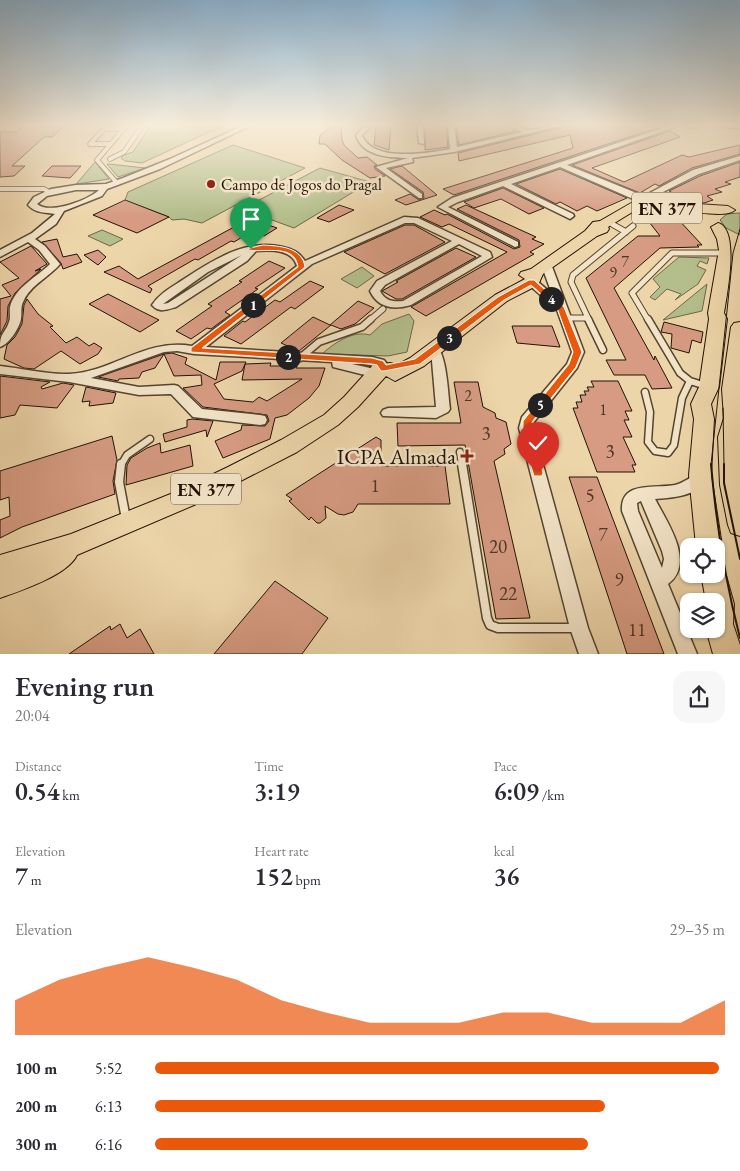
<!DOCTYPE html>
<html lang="en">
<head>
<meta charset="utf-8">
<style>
  :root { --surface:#fff; --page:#f7f7f7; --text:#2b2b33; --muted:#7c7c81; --accent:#ea580c }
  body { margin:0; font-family:"EB Garamond",serif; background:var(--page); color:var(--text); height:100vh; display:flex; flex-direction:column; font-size:19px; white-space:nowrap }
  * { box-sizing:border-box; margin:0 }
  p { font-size:16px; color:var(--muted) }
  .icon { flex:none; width:28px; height:28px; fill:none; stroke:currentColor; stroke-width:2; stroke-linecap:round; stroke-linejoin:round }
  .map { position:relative; height:654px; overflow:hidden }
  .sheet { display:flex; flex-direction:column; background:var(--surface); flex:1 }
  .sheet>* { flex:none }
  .controls { position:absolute; left:680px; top:538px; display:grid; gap:10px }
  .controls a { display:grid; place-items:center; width:45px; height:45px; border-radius:10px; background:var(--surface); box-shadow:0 1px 4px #0004; font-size:25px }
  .pin { position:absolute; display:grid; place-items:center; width:42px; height:42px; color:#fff; margin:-51px -21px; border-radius:50% 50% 50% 0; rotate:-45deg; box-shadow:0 0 5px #0007 }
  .pin .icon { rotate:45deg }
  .km { position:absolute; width:25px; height:25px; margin:-12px; border-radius:50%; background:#222; color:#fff; font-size:14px; line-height:25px; text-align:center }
  .round { display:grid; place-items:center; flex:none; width:52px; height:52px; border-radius:15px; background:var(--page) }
  .head { display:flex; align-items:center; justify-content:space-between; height:85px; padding:0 15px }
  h1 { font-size:28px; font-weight:600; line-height:38px }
  .figures { display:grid; grid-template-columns:repeat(3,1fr); gap:8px; height:85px; padding:5px 15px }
  .figures div { display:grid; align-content:center }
  .figures b { font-size:25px; font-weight:600 }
  .figures small { font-size:14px; font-weight:400 }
  .figures p { font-size:14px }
  .chart { height:140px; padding:10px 15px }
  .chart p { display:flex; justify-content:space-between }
  .chart svg { width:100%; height:90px; margin-top:5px; fill:var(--accent); opacity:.7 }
  ul { padding:0 15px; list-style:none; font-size:16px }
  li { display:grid; grid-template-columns:80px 60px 1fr; align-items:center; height:38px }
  li i { height:12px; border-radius:6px; background:var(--accent) }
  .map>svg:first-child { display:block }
  .green { fill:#b4be8c; stroke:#6a6849 }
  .building { fill:#d69b82; stroke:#211306 }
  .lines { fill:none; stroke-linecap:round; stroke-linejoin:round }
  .service-far3-casing { stroke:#54442f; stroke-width:5.5 }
  .service-far2-casing { stroke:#54442f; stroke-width:7 }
  .service-far1-casing { stroke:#54442f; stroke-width:9 }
  .service-casing { stroke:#54442f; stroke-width:11 }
  .minor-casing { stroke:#54442f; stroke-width:3 }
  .primary-casing { stroke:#211306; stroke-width:2 }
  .service-far3 { stroke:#f3e4c8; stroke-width:4 }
  .service-far2 { stroke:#f3e4c8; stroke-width:5 }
  .service-far1 { stroke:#f3e4c8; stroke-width:6 }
  .service { stroke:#f3e4c8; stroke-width:8 }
  .minor { fill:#f3e4c8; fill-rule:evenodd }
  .primary { fill:#edd5aa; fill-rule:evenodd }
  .tram-far1 { stroke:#211306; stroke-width:1 }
  .tram { stroke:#211306; stroke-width:2 }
  .route { fill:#ea580c; stroke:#fff }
  .poi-dot { fill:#8f2418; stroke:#f3e4c8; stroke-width:2 }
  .labels { text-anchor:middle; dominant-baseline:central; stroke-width:5; stroke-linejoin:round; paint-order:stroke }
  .far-poi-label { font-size:16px; fill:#211306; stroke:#f3e4c8; text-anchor:start }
  .number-label { font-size:16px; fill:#4e3525 }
  .shield { fill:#f3e4c8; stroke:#605240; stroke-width:1 }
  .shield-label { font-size:18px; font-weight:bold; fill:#211306 }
  .near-number-label { font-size:19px; fill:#4e3525 }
  .near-poi-label { font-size:22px; fill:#211306; stroke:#f3e4c8; text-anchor:end }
</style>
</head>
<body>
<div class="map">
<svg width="740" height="654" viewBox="0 0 740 654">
  <rect width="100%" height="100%" fill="#edd5aa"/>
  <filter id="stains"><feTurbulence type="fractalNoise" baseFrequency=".004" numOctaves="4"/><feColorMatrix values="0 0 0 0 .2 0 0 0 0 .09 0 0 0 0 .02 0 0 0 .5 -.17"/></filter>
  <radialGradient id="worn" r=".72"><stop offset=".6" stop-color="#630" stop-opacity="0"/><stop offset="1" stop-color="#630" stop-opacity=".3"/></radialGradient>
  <path class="green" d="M151,125h70l-4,1 3,1 -78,36 -17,-2 -4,-3 3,-3 9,-3z
    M233,145l72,23 -103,55 -18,-4 -12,1 -3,-3 -44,-17 3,-8z
    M95,162l14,17 -32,5v-1z
    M107,164h2l36,4 -27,9z
    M320,168l50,14 -76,46 -52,-19z
    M740,213v22l-14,-7 -6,-8 7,-6z
    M102,230l21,9 -13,7 -22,-10z
    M679,257l30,1 -2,6 -7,-3 -3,5 9,4 -8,14 -23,16 6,-6 -14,-5 -12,11 -5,-3 10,-10 -7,-8z
    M362,267l12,9 -17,12 -16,-9z
    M707,284l-5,27 -39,9z
    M409,314l5,7 -7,31 -19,4 -66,-2c12,-11 31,-24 48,-19l12,-11z"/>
  <path class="building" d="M26,125h39l-13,12h-8l-32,29h13l-11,10 -14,1v-45h16z
    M341,125l1,15 2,5 14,13 9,-1 10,8 -3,1 1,3 10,7 -15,2 -28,-18 -17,-16h-6l1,-9 12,-8z
    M425,125h21l2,22 -23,3z
    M456,125h50l10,6 -57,14z
    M565,125l97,1 -208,69 -11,-6 130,-41 -3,-13 -111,26 -1,-8 105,-26z
    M376,126h15l-2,24 -15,-5z
    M670,131l10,6 -88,31 32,14 58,-27 7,2 51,-12v9l-48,14 -33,18 -4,-2 -15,9 -68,-28z
    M740,162v15l-15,5 6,2 -16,5 7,3 -15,4 6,4 -9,3 -15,-2 -20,-10 31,-15z
    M52,166h29l-11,12 -28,-2z
    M402,166l35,29 -31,10 -11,-5 15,-6 9,6 5,-2 -1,-6 -33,-23z
    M560,169l67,29 -30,13 -10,-5 -10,5 -17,-9 -4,2 -40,-20z
    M503,188l41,20 -15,6 -28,-15 -27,9 -10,-6z
    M125,200l44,17 -32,16 -44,-18z
    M339,205l15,5 -25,12 -12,-4z
    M466,205l70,32 -4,2 12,5 -14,8 4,2 -108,62 -15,-9 96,-55 -58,-28 -7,3 -22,-10 14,-7 11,5 2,-1 67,35 6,-2 -1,-7 -62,-31z
    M646,216l30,1 26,28h-5l2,2 -39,1 -46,40 40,72 1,-4 17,32 -20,1 -7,-14h-31l-8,-15h20l-40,-82 52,-42h22l-14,-18h2z
    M254,220l23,8 -13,8 -21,-6 6,3 -15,9 -3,-1 -33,19 -3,-1 -47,27 4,3 -2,4 -46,-21 15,-6 19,13 96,-52 5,2z
    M405,225h9l31,17 -60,32 -41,-22z
    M57,239l6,18 14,-3 5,8 -19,7 -2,-6 -19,-21z
    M31,246l16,18 -12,7 6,-2 -26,24 -7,13 -1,15 -7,14v-36l11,-3 -9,-11 17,-7 -19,-16z
    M456,248l20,9 -74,42h-6l-14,-8 16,-9 -2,-1z
    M98,250l8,7 -8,8 -14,-10z
    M269,261l16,7 -30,20 3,1 -33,23 5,3 -19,14 -4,-1 -16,11 -15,-8 36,-25 -4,-2 34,-22 -3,-1z
    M310,281l14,6 -29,22 -4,-2 -50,37 -17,-8 19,-15 2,1 30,-22 5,2z
    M108,294l31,16 20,10 -19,12 -51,-28z
    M27,299l11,15 15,12 -3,1 16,16 11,-6 12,9 5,-3 8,5 -4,6 -18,10 -19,-13 -27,18 -10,-1 -20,-9 3,-14 8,-8 7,-13 2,-19z
    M358,301l16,7 -19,16 -14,5 -10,-4 -32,26 -18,-8 32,-26 17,8z
    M664,322l39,10 -2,11 -9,-3 -3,13 -18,-5 1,-14 -11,-2z
    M512,326h40l8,21 -43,-4z
    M172,353l15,5 -2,6 31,16 4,-18h26l-4,9 -28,13 10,15 29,3 6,-5 8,4 35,-22 -60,1 3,-16 26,-1 -1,3h27l-1,2h29l-6,18 -10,12 -22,17 -12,3 -5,21 -47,19 -8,-17 26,-11 1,-5 23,1 4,-5 -2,-6 -64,-8 -20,-19 19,-3 -1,-10 -27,1 -10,-22 -9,14 -13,4 -3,6 -20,1 -1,2 -20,-4 66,-23z
    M0,376l50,6 -9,5 1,2 21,-6 11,2 -17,23 -37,-3 -5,10 -15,3z
    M591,381h27l14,30h-7l4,9h-5l8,17h-9l13,28h-4l3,7h-38l-24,-64h5l-2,-6h6l-2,-7h6l-2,-4h5l-2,-4h7z
    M454,382h24l5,25 12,6 1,5 10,4 5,22 -7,5 1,5 -11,7 36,157 -34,1 -31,-174 -67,1 -1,-23h64z
    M86,387l30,6 -3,10 -24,3 1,-5 -8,1z
    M192,419l21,2 -6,16 -1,-7 -41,12 -2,-8 24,-7v-7z
    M112,436l5,24 -4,21 2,13 -93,33 -22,11v-18l10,-4 -1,-19 -9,3v-29z
    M376,437l5,3v26h64l5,38h-92l-5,8 -9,3 -6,-1 -13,-8 1,12 -6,5h-3l-6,-6 -2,3 -20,-19 3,-2 -6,-4z
    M160,443l1,10 29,-8 3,21 -67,19 1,-20 4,-7 16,-10z
    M569,477h28l67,177h-37z
    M275,581l53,37 -26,36h-88z
    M120,624l7,14 13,-9 14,25h-85l41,-28 1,4z"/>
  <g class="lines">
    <defs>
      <path id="service-far3" d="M110,144h-20l14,-15h19
        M110,159l14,-7 19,-27
        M117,183l-20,-23 30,-35
        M0,189h44l5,3"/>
      <path id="service-far2" d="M610,220l2,4 14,8
        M565,318h23
        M370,320l13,-11
        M589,320l-18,-38 2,-7 60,-49
        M648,320l-16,-27 40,-40h53"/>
      <path id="service-far1" d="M588,319l15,31
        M648,319l32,54 10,8 16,5
        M300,358l19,-16 43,-15 9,-8
        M645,392l5,20 -2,30 7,9 13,2 6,-8 8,-47 8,-17
        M460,452l2,13
        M121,465l6,-10 23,-16"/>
      <path id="service" d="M121,464l-2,18 7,37
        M462,464l25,154 3,7 8,3h78"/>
      <path id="minor" d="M244,125h8l-92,44 -53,20 -5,7 -38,15 -8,13 -21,15 10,7 15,18c-11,13 -29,21 -36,36 -4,7 -2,12 -3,19 -2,10 -12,25 -21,28 0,-15 5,-13 9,-25 2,-5 0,-10 1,-15 5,-20 27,-30 40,-43l-11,-14 -11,-8 -28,15v-7l32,-17 23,-19c-9,-2 -19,0 -27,-9l6,-8 17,-8 25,-4 30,-1 17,-6 47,-19zM76,190h23c-11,10 -49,25 -62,14l10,-8z
        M366,125h7l-11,10c10,28 67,18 88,14l-2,-24h6l3,22 65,-15 -14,-7c8,0 16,5 23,5 11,-1 21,-6 32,-5l-109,27 -42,6 1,4 -27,6 36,26v4h-3l-43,-31 32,-9c-19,0 -46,-2 -52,-23z
        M417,125h6l1,19 -5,-1z
        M672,125l6,1 -111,39 77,31 49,-26 47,-14v4l-41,14 -54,27 -12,-2 -73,-32 -49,17 62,30 1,2 -4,3 -67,-33 -45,16 -10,5 70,35v4l-3,1 -77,-40 14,-9z
        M683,125h21c-4,3 -17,3 -21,0z
        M719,125h21v3l-18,-1z
        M404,217l14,1 72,34 2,5 -81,48c-17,5 -33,3 -41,-14l7,-10 75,-40 -38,-18h-9l-93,41 -106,83 166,10 12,3 6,8 -2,3h-6l1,3 -2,3 -4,1 -44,-11 -1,-5 -138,-8 -17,-3 -13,1 -73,26 48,9 35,-2 4,1 24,23 58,6 5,1 2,4 -2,4 -5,1 -67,-8 -22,-23 -32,1 -70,-13 -69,-8v-8c20,2 50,9 69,8 44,-2 76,-36 123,-28l105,-80c-5,-17 -26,-16 -41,-15l-9,10 -71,46c-10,3 -17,6 -24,-2 8,-12 20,-18 32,-26 29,-19 63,-41 99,-32 9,2 16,5 22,14zM459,244l23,12 -79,45c-10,1 -18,0 -23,-10l5,-6zM242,255l-74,48 -5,1 45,-32zM352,364c10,0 21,-1 27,6z
        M546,261l5,3 33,88 -7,16 -43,54 -1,6 55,200 10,26h-19l-9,-26 -51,-200 3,-11 45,-53 5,-12 -15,-42 -29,-26 -4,-10 5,-3 4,1 4,9 15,13 -11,-30z
        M434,345c13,4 14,51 16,64l-2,3 -12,6 -53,-2 -2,-3 2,-3 5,-2 48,-1 -4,-46 -4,-12z
        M700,473l5,2 2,4c-8,17 -36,19 -52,20 12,23 41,64 13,85l29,70h-19l-56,-143c-2,-31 33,-22 53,-26 9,-2 16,-9 25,-12zM641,501l21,50 2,8 -2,9 -24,-57 -1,-8z"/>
      <path id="primary" d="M645,195l52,9 31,2 7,4c-10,11 -73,-4 -88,-7l-39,24 1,2 -2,3 -10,4 -54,38 -5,11 -31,16 -83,65 -29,15 -9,-5 -28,31 -20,18 -41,27 -103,53 -117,50c-9,20 -57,36 -77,43v-43l71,-21 107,-43 50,-24 53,-27 43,-25 20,-18 29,-32 17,-2 7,2 13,-7 85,-63 30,-16 -6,-4 2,-3 10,-3 54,-38 8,-9 7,-1z
        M718,223c22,6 9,71 6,90l3,6 -8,68 -8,17 3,15 -3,56 11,71 -6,9v-9h-20l-7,-71 5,-56 -3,-15 8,-17 10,-68 -1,-6 11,-63 -2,-11 -6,-12z
        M740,322v214l-9,-3 -3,-8 -8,-40 -2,-48 6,-19 -2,-29 9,-62 3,-4z
        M716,562l7,3 11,39 -1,20 7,21v9h-27l-7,-25h10v-28h-10l-5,-27h15z"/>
    </defs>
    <use href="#service-far3" class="service-far3-casing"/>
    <use href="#service-far2" class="service-far2-casing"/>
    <use href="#service-far1" class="service-far1-casing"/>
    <use href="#service" class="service-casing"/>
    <use href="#minor" class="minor-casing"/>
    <use href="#primary" class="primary-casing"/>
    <use href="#service-far3" class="service-far3"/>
    <use href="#service-far2" class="service-far2"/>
    <use href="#service-far1" class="service-far1"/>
    <use href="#service" class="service"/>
    <use href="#minor" class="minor"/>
    <use href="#primary" class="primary"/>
    <path class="tram-far1" d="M723,408l1,57
      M711,465l22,-212 7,-24"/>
    <path class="tram" d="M711,464c5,59 14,116 29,174
      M724,464v19l16,76"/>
  </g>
  <linearGradient id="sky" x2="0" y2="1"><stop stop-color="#8bb4d4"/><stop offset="0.58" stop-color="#f7ecd9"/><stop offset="1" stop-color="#f7ecd9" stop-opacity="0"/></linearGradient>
  <rect width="740" height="216" fill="url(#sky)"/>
  <path class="route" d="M263,245c17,1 39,2 42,22l-103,81 170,10 11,3 3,4 29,-6 83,-62 31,-17h5l30,27 18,45 -6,15 -44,55 1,15 10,36 -1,3h-8l-1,-3 -10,-36v-16l46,-57 4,-12 -16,-44 -26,-23 -27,15 -84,64 -36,7h-3l-4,-6 -5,-1 -181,-12v-4l107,-81c-3,-26 -40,-12 -51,-18z"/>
  <g class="poi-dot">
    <circle cx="211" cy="184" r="5"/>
    <path d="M464.5 448.5h5v5h5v5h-5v5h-5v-5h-5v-5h5z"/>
  </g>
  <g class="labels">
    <g class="far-poi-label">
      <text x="221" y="184">Campo de Jogos do Pragal</text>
    </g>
    <g class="number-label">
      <text x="625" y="261">7</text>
      <text x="613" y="272">9</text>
      <text x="468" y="395">2</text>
      <text x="603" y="409">1</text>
    </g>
    <g class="shield">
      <rect x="632" y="192.5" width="70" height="31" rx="4"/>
      <rect x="171" y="473.5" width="70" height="31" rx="4"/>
    </g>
    <g class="shield-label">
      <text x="667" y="208">EN 377</text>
      <text x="206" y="489">EN 377</text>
    </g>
    <g class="near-number-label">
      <text x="486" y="433">3</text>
      <text x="610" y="451">3</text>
      <text x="375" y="485">1</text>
      <text x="590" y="495">5</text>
      <text x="603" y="534">7</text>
      <text x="498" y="546">20</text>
      <text x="619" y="579">9</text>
      <text x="508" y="593">22</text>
      <text x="637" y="629">11</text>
    </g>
    <g class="near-poi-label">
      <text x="456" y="456">ICPA Almada</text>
    </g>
  </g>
  <rect width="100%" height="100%" filter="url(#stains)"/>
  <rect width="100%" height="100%" fill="url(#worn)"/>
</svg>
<div class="controls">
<a><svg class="icon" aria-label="locate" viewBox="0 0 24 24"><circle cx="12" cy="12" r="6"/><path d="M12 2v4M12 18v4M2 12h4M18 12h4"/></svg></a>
<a><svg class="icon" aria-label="layers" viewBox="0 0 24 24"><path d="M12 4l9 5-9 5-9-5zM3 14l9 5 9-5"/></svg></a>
</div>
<div class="pin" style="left:251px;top:249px;background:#1e9e55"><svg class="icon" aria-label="arrive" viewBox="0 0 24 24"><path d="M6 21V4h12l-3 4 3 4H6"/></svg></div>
<div class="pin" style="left:538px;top:473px;background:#d93025"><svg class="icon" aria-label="check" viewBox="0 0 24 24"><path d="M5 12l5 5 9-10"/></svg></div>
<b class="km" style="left:253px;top:305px">1</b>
<b class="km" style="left:288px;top:357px">2</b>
<b class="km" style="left:449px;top:338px">3</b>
<b class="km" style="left:551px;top:299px">4</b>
<b class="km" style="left:540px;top:405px">5</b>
</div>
<section class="sheet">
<div class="head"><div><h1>Evening run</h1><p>20:04</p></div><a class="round"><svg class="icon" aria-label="share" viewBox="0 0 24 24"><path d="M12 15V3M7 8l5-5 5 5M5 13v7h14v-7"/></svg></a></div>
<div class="figures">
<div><p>Distance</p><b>0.54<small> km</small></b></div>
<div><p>Time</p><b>3:19</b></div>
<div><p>Pace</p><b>6:09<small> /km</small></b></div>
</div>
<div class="figures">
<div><p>Elevation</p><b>7<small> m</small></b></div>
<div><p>Heart rate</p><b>152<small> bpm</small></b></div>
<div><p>kcal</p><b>36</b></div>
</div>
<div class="chart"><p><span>Elevation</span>29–35 m</p>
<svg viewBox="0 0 160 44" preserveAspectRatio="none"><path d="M0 44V27L10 17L20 11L30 6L40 11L50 17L60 27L70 33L80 38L90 38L100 38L110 33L120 33L130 38L140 38L150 38L160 27V44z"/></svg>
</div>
<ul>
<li><b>100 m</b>5:52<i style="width:99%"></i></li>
<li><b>200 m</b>6:13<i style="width:79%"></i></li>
<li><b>300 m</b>6:16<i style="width:76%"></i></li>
</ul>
</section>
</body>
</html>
